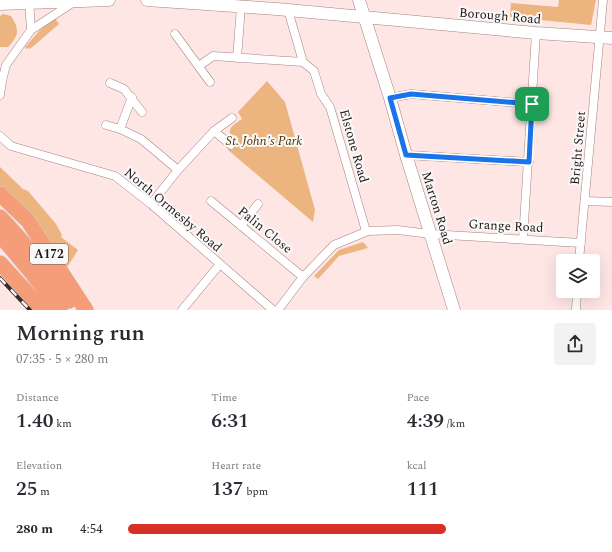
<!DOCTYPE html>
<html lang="en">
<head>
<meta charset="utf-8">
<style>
  :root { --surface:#fff; --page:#f2f2f3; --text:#2b2b33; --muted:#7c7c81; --accent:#d93025 }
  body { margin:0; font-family:Spectral,serif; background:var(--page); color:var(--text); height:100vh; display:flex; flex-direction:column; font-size:15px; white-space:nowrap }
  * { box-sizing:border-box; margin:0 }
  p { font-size:13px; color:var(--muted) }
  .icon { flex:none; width:22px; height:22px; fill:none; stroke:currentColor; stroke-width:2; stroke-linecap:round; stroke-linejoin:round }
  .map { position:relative; height:310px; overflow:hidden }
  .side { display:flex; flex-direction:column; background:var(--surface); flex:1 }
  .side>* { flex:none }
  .controls { position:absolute; left:556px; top:254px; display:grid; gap:8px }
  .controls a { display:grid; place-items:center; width:44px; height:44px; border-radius:4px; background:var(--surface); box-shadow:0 4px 16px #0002; font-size:20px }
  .pin { position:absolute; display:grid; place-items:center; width:34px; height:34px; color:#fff; margin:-17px; border-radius:8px; box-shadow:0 2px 6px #0006 }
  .round { display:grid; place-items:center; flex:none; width:42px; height:42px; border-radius:4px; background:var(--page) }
  .summary { display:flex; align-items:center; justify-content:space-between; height:68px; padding:0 16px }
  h1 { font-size:22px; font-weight:600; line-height:30px }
  .stats { display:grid; grid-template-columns:repeat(3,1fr); gap:6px; height:68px; padding:4px 16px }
  .stats div { display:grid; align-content:center }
  .stats b { font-size:20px; font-weight:600 }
  .stats small { font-size:11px; font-weight:400 }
  .stats p { font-size:11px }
  ul { padding:0 16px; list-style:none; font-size:13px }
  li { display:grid; grid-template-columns:64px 48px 1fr; align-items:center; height:30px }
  li i { height:10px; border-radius:5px; background:var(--accent) }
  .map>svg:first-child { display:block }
  .green { fill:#ecb47f }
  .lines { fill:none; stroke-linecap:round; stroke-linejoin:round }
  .street-casing { stroke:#a78381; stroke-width:9 }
  .secondary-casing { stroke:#a78381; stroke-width:13 }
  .highway-casing { stroke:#d3d0d0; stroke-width:16 }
  .street { stroke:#fff; stroke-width:8 }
  .secondary { stroke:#fff; stroke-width:12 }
  .highway { stroke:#f59d78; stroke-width:15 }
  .rail-casing { stroke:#392a2a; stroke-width:4 }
  .rail { stroke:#f9f9f9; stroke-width:2.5; stroke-dasharray:8; stroke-linecap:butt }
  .route-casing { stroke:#fff; stroke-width:8 }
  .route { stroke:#1a73e8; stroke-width:5 }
  .labels { text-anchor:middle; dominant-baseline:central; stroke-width:4; stroke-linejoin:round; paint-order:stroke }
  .shield { fill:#f9f9f9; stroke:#625959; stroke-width:1 }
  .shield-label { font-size:12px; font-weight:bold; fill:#221414 }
  .street-label { font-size:13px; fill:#221414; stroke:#f9f9f9 }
  .park-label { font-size:13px; font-style:italic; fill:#563103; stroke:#f9f9f9 }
</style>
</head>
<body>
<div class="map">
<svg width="612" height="310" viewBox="0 0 612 310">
  <rect width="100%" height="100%" fill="#fee6e4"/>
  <path class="green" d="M559,0h37l-5,25 -81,-8 1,-14 47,4z
    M3,14l8,2c9,14 8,19 -3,31h-8v-31z
    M55,18l4,6 -29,25 -1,-1 -3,1 -1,-2 16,-18z
    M267,81l18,21 30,108 -2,12 -85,-72 6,-8c-8,-13 -4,-15 8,-23l-4,-7z
    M0,167l23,22 5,2 28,33 6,11 -1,2 17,13 -12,19 -66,-81z
    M363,242l5,6 -29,8 -21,23 -4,-3 25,-26z"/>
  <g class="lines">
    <defs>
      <path id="street" d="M288,10l15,52
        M31,30l43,-28
        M175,34l35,48
        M237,58l4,-51
        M199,66l14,-10 90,6 11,9 7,23 9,13 36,124
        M110,83l14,6 18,23
        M0,95l2,-14 4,-16 25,-35 -2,-30
        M390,98l21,-4 121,10
        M106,125l14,4 21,10 37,31
        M120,129l12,-32
        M214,131l17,14
        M0,136l11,10 104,30 36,28 122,106
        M406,155l123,7
        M211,201l92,76
        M585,201l27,1
        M151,204l27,-34 36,-39 18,-13
        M241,226l17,-22
        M523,239l13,-206
        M579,261l24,-261
        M182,310l38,-46
        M278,310l25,-33 31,-32 34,-14 30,-1 32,4 151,9
        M576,310l1,-19"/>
      <path id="secondary" d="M147,0l130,9 259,24 76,5
        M359,0l31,98 16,57 48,155
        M0,4l109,-4"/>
      <path id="highway" d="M0,194l28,27 58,89
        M0,217c25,26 47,55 69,84
        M0,235l31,37 29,38
        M0,263l43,47"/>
    </defs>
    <use href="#street" class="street-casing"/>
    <use href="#secondary" class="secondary-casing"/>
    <use href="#highway" class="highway-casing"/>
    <use href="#street" class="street"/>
    <use href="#secondary" class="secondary"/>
    <use href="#highway" class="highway"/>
    <defs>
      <path id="rail" d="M0,278l30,32"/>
    </defs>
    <use href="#rail" class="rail-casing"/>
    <use href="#rail" class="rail"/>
  </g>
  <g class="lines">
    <defs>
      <path id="route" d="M411,94l121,10 -3,58 -123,-7 -16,-57z"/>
    </defs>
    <use href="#route" class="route-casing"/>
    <use href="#route" class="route"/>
  </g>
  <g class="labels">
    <rect class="shield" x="30" y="244" width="38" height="20" rx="3"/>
    <g class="shield-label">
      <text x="49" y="254">A172</text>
    </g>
    <g class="street-label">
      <text transform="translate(500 16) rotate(5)">Borough Road</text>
      <text transform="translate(354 146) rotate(74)">Elstone Road</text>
      <text transform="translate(578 148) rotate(-85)">Bright Street</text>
      <text transform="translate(437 208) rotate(73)">Marton Road</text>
      <text transform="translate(173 210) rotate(40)">North Ormesby Road</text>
      <text transform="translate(506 226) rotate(3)">Grange Road</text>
      <text transform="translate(265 230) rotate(39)">Palin Close</text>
    </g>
    <g class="park-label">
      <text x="264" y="141">St. John's Park</text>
    </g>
  </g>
</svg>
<div class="controls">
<a><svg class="icon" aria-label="layers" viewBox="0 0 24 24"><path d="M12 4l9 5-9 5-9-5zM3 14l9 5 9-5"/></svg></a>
</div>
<div class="pin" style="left:532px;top:104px;background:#1e9e55"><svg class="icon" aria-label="arrive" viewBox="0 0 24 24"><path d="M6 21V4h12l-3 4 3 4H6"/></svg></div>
</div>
<section class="side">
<div class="summary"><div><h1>Morning run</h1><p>07:35 · 5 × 280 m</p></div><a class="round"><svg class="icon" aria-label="share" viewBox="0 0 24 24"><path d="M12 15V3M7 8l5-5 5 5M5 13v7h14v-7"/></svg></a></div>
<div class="stats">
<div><p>Distance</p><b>1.40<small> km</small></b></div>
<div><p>Time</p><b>6:31</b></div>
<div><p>Pace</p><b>4:39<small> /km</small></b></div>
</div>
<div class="stats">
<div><p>Elevation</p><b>25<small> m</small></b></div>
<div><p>Heart rate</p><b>137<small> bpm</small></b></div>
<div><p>kcal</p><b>111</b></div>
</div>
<ul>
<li><b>280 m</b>4:54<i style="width:68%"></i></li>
</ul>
</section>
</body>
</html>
